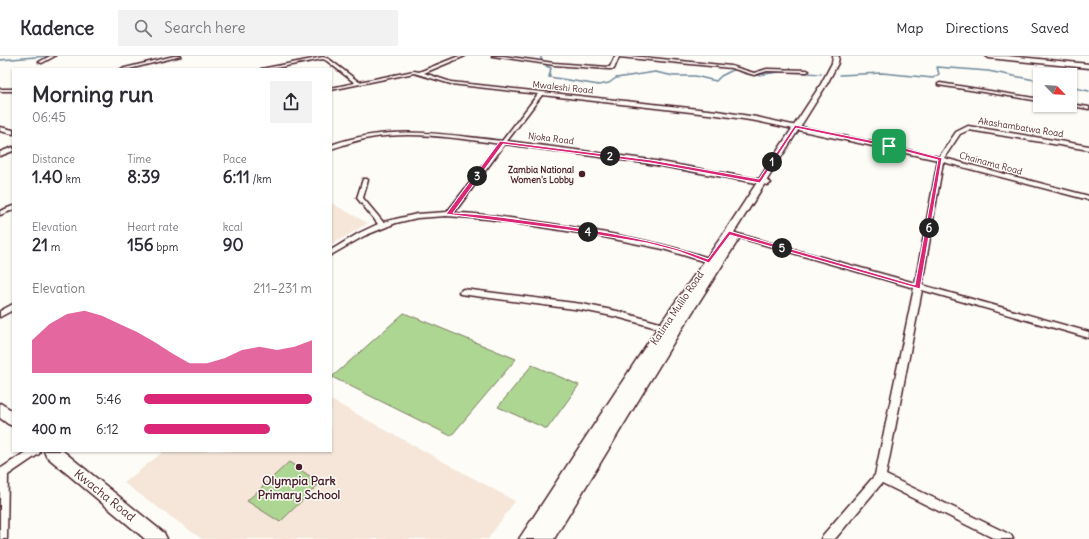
<!DOCTYPE html>
<html lang="en">
<head>
<meta charset="utf-8">
<style>
  :root { --surface:#fff; --page:#f2f2f3; --text:#2b2b33; --muted:#7c7c81; --line:#e1e1e2; --accent:#db2777 }
  body { margin:0; font-family:Delius,sans-serif; background:var(--page); color:var(--text); height:100vh; display:flex; flex-direction:column; font-size:15px; white-space:nowrap }
  * { box-sizing:border-box; margin:0 }
  p { font-size:13px; color:var(--muted) }
  .icon { flex:none; width:22px; height:22px; fill:none; stroke:currentColor; stroke-width:2; stroke-linecap:round; stroke-linejoin:round }
  .map { position:relative; flex:1; overflow:hidden }
  .sheet { position:absolute; left:12px; top:12px; width:320px; height:384px; display:flex; flex-direction:column; background:var(--surface); border-radius:0px; box-shadow:0 1px 3px #0004 }
  .sheet>* { flex:none }
  .needle { width:26px; rotate:115deg }
  .buttons { position:absolute; left:1033px; top:12px; display:grid; gap:8px }
  .buttons a { display:grid; place-items:center; width:44px; height:44px; border-radius:0px; background:var(--surface); box-shadow:0 1px 3px #0004; font-size:20px }
  .pin { position:absolute; display:grid; place-items:center; width:34px; height:34px; color:#fff; margin:-17px; border-radius:8px; box-shadow:0 2px 6px #0006 }
  .km { position:absolute; width:20px; height:20px; margin:-10px; border-radius:50%; background:#222; color:#fff; font-size:11px; line-height:20px; text-align:center }
  .round { display:grid; place-items:center; flex:none; width:42px; height:42px; border-radius:0px; background:var(--page) }
  .summary { display:flex; align-items:center; justify-content:space-between; height:68px; padding:0 20px }
  h1 { font-size:22px; font-weight:700; line-height:30px }
  .figures { display:grid; grid-template-columns:repeat(3,1fr); gap:6px; height:68px; padding:4px 20px }
  .figures div { display:grid; align-content:center }
  .figures b { font-size:17px; font-weight:700 }
  .figures small { font-size:11px; font-weight:400 }
  .figures p { font-size:11px }
  .chart { height:112px; padding:8px 20px }
  .chart p { display:flex; justify-content:space-between }
  .chart svg { width:100%; height:72px; margin-top:4px; fill:var(--accent); opacity:.7 }
  ul { padding:0 20px; list-style:none; font-size:13px }
  li { display:grid; grid-template-columns:64px 48px 1fr; align-items:center; height:30px }
  li i { height:10px; border-radius:5px; background:var(--accent) }
  header { display:flex; align-items:center; gap:24px; box-sizing:border-box; height:56px; padding:0 20px; background:var(--surface); border-bottom:1px solid var(--line) }
  header strong { font-size:19px }
  nav { display:flex; gap:22px; margin-inline-start:auto; font-size:14px }
  .search { width:280px; height:36px; background:var(--page); display:flex; align-items:center; gap:10px; box-sizing:border-box; padding:0 14px; border-radius:0px; color:var(--muted); font-size:15px }
  .map>svg:first-child { display:block }
  .built { fill:#f5e6d9 }
  .green { fill:#aed693; stroke:#7c7a5f }
  .lines { fill:none; stroke-linecap:round; stroke-linejoin:round }
  .stream { stroke:#6c8799; stroke-width:1.5 }
  .street-casing { stroke:#4a1f2b; stroke-width:3 }
  .secondary-casing { stroke:#4a1f2b; stroke-width:3 }
  .street { fill:#fdfcf7; fill-rule:evenodd }
  .secondary { fill:#fdfcf7; fill-rule:evenodd }
  .route { fill:#db2777; stroke:#fff; fill-rule:evenodd }
  .poi-dot { fill:#4a1f2b; stroke:#fdfcf7; stroke-width:1.5 }
  .labels { text-anchor:middle; dominant-baseline:central; stroke-width:3; stroke-linejoin:round; paint-order:stroke }
  .far-street-label { font-size:9px; fill:#4a1f2b; stroke:#fdfcf7 }
  .far-poi-label { font-size:9px; font-weight:bold; fill:#4a1f2b; stroke:#fdfcf7; text-anchor:end }
  .street-label { font-size:10px; fill:#4a1f2b; stroke:#fdfcf7 }
  .near-poi-label { font-size:12px; font-weight:bold; fill:#4a1f2b; stroke:#fdfcf7 }
  .near-street-label { font-size:12px; fill:#4a1f2b; stroke:#fdfcf7 }
</style>
</head>
<body>
<header>
<strong>Kadence</strong>
<div class="search"><svg class="icon" aria-label="search" viewBox="0 0 24 24"><circle cx="10" cy="10" r="6"/><path d="M15 15l6 6"/></svg>Search here</div>
<nav><a>Map</a><a>Directions</a><a>Saved</a></nav>
</header>
<div class="map">
<svg width="1089" height="483" viewBox="0 0 1089 483">
  <rect width="100%" height="100%" fill="#fdfcf7"/>
  <filter id="ink" filterUnits="userSpaceOnUse"><feTurbulence type="fractalNoise" baseFrequency=".025" numOctaves="2"/><feDisplacementMap in="SourceGraphic" scale="8" xChannelSelector="R" yChannelSelector="G"/><feConvolveMatrix kernelMatrix="1 2 1 2 8 2 1 2 1" color-interpolation-filters="sRGB"/></filter>
  <g filter="url(#ink)">
    <path class="built" d="M331,147l37,20 -37,22z
      M331,344l184,101 -27,38h-286l-78,-56 40,-32h167z"/>
    <path class="green" d="M404,257l112,46 -65,77 -119,-59z
      M532,309l47,20 -32,44 -49,-22z
      M289,406l31,21 -40,39 -33,-21z"/>
    <g class="lines">
      <path class="stream" d="M541,0v3l5,4
        M0,4l47,-4
        M546,10l5,2 -2,9 50,8 10,-2 7,-5 39,-6 19,4h21l21,5 5,-5 14,-7c22,11 24,4 45,3 14,0 28,1 41,2
        M840,19l42,-2 51,5 6,-4 -2,-7 51,4 52,10
        M1070,31l19,4"/>
      <defs>
        <path id="street" d="M50,0h5l-13,7 -3,-1z
          M174,0h7l-52,13h-8z
          M459,0h6l-41,17 27,9 266,29 39,6 183,40 17,-25 12,-6 121,20v4l-120,-20 -9,4 -16,24 145,38v4l-146,-38 -21,123 167,47v6l-167,-48 -36,185 125,60 2,4h-18l-113,-56 -47,56h-14l2,-4 52,-60 39,-187 -187,-54 -1,-1 1,-1h4l184,51 23,-123 -182,-39 -39,-6 -175,-20 -35,46 137,18 124,22 3,2 -3,2 -124,-22 -139,-19 -51,69c30,0 60,6 91,10 56,8 112,18 167,36l1,2 -4,2 -46,-14 -64,-13 -111,-17 -42,-3 -29,2 -21,5 -32,13 -33,19v-5l28,-17 19,-9 -21,-26 6,-19h4l1,1 -5,18 20,24 34,-8 30,-2 53,-68c-44,-6 -87,-13 -130,-6 -14,2 -26,7 -39,11v-4c56,-21 113,-11 171,-4l36,-47 -87,-10 -37,-11 -83,17v-2l24,-5 -28,-22 -4,-2 -53,10h-9l62,-12 6,2 30,23 55,-11 5,1z
          M492,0h11l51,7 54,4h2l5,-11h16l100,10 23,7 13,-4 40,1 2,1 -2,1 -40,-1 -13,4 -23,-7 -112,-11 -5,12h-6l-54,-4z
          M940,27l100,16v2l-102,-16v-1z
          M0,33h13v2h-13z
          M1070,48l19,3v2l-22,-4h3z
          M0,71l13,3v4l-13,-3z
          M13,91v4l-13,5v-4z
          M13,150v4l-13,5v-4z
          M463,233l119,15 35,7 50,14 1,2 -4,3 -47,-13 -35,-7 -122,-16 -1,-2z
          M13,248v6l-13,7v-6z
          M27,395h13l-1,3 -31,21 -1,64h-7v-70z"/>
        <path id="secondary" d="M833,0h6l-1,7 -11,21 -95,152 6,1 1,2 -61,96 -124,204h-35l141,-215 64,-91 97,-149 11,-21z
          M986,0h22l81,8v4l-100,-10z
          M0,347l13,8v15l-5,-2 -8,-6z
          M44,395h19l101,82 3,6h-22l-99,-83z"/>
      </defs>
      <use href="#street" class="street-casing"/>
      <use href="#secondary" class="secondary-casing"/>
      <use href="#street" class="street"/>
      <use href="#secondary" class="secondary"/>
    </g>
  </g>
  <path class="route" d="M795,69l94,19 53,14 -22,131 -190,-54 -21,28 -31,-12 -31,-8 -79,-13 -122,-16 54,-73 151,19 108,19zM796,72l92,19 50,13 -23,125 -186,-54 -21,28c-53,-20 -109,-28 -164,-36 -31,-4 -61,-9 -91,-10l50,-69 148,19 109,20z"/>
  <g class="poi-dot">
    <circle cx="582" cy="118" r="4"/>
    <circle cx="299" cy="411" r="4"/>
  </g>
  <g class="labels">
    <g class="far-street-label">
      <text transform="translate(563 31) rotate(6)">Mwaleshi Road</text>
      <text transform="translate(1021 71) rotate(9)">Akashambatwa Road</text>
      <text transform="translate(551 82) rotate(7)">Njoka Road</text>
      <text transform="translate(991 107) rotate(15)">Chainama Road</text>
    </g>
    <g class="far-poi-label">
      <text x="574" y="113">Zambia National<tspan x="574" dy="10">Women's Lobby</tspan></text>
    </g>
    <g class="street-label">
      <text transform="translate(677 252) rotate(-56)">Katima Mulilo Road</text>
    </g>
    <g class="near-poi-label">
      <text x="299" y="424">Olympia Park<tspan x="299" dy="14">Primary School</tspan></text>
    </g>
    <g class="near-street-label">
      <text transform="translate(105 439) rotate(39)">Kwacha Road</text>
    </g>
  </g>
</svg>
<div class="buttons">
<a><svg class="needle" viewBox="-14 -14 28 28"><path d="M0-13l5 13h-10z" fill="#e53935"/><path d="M0 13l5-13h-10z" fill="#7c7c81"/></svg></a>
</div>
<div class="pin" style="left:889px;top:90px;background:#1e9e55"><svg class="icon" aria-label="arrive" viewBox="0 0 24 24"><path d="M6 21V4h12l-3 4 3 4H6"/></svg></div>
<b class="km" style="left:772px;top:106px">1</b>
<b class="km" style="left:610px;top:100px">2</b>
<b class="km" style="left:477px;top:120px">3</b>
<b class="km" style="left:588px;top:176px">4</b>
<b class="km" style="left:782px;top:192px">5</b>
<b class="km" style="left:929px;top:172px">6</b>
<section class="sheet">
<div class="summary"><div><h1>Morning run</h1><p>06:45</p></div><a class="round"><svg class="icon" aria-label="share" viewBox="0 0 24 24"><path d="M12 15V3M7 8l5-5 5 5M5 13v7h14v-7"/></svg></a></div>
<div class="figures">
<div><p>Distance</p><b>1.40<small> km</small></b></div>
<div><p>Time</p><b>8:39</b></div>
<div><p>Pace</p><b>6:11<small> /km</small></b></div>
</div>
<div class="figures">
<div><p>Elevation</p><b>21<small> m</small></b></div>
<div><p>Heart rate</p><b>156<small> bpm</small></b></div>
<div><p>kcal</p><b>90</b></div>
</div>
<div class="chart"><p><span>Elevation</span>211–231 m</p>
<svg viewBox="0 0 160 44" preserveAspectRatio="none"><path d="M0 44V24L10 14L20 8L30 6L40 9L50 14L60 19L70 25L80 32L90 38L100 38L110 35L120 30L130 28L140 30L150 28L160 24V44z"/></svg>
</div>
<ul>
<li><b>200 m</b>5:46<i style="width:100%"></i></li>
<li><b>400 m</b>6:12<i style="width:75%"></i></li>
</ul>
</section>
</div>
</body>
</html>
